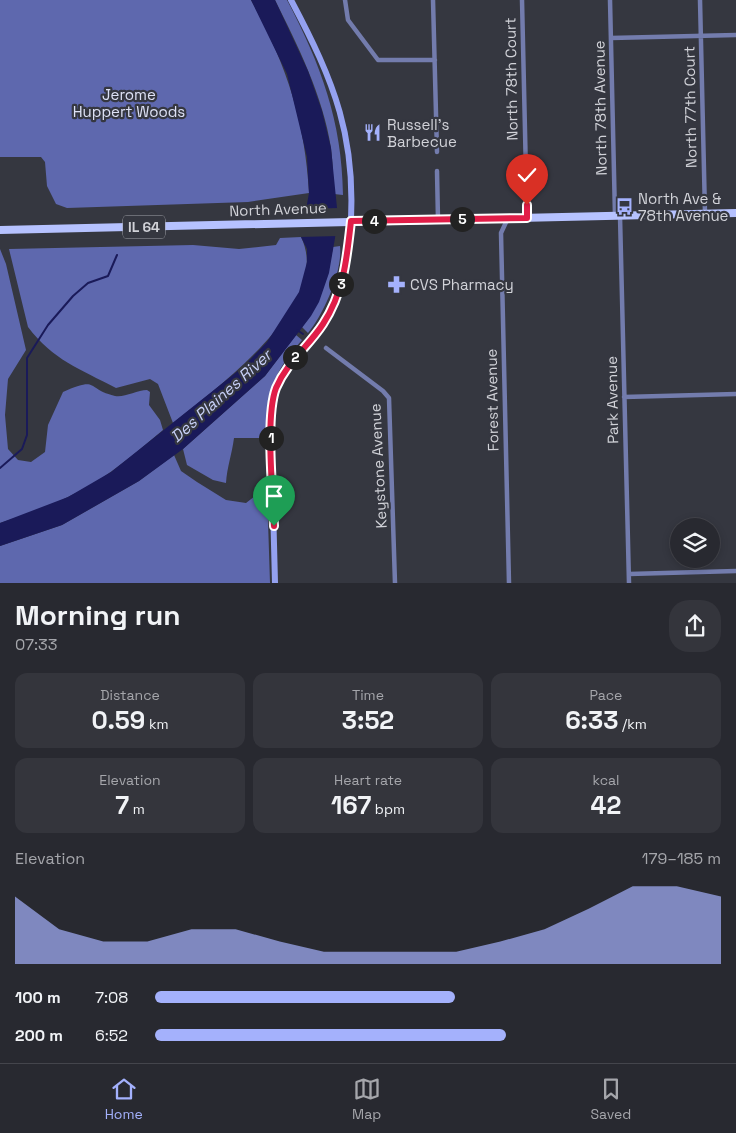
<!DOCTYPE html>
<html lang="en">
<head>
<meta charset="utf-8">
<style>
  :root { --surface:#282930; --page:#34353c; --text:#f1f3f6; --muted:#a5a6ab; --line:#44454c; --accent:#a4b1fc }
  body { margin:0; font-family:"Space Grotesk",sans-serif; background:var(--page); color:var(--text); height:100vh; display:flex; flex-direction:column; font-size:19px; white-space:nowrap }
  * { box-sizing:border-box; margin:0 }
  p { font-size:16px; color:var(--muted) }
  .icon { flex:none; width:28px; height:28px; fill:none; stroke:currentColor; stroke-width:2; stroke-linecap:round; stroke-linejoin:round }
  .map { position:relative; height:583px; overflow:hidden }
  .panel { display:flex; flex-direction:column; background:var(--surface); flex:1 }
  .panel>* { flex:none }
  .controls { position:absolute; left:670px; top:518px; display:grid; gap:10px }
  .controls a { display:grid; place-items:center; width:50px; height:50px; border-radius:50%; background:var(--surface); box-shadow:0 2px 8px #0003,0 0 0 1px var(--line); font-size:25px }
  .pin { position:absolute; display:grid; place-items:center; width:42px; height:42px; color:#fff; margin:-51px -21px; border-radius:50% 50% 50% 0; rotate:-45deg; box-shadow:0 0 5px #0007 }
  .pin .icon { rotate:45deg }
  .km { position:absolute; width:25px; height:25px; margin:-12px; border-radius:50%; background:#222; color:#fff; font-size:14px; line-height:25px; text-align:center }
  .round { display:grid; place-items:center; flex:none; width:52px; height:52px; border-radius:20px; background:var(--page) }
  .overview { display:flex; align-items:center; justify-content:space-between; height:85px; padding:0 15px }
  h1 { font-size:28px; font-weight:700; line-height:38px }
  .stats { display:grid; grid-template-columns:repeat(3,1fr); gap:8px; height:85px; padding:5px 15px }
  .stats div { display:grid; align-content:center; border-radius:12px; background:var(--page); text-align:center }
  .stats b { font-size:25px; font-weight:700 }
  .stats small { font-size:14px; font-weight:400 }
  .stats p { font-size:14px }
  .chart { height:140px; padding:10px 15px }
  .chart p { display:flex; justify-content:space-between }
  .chart svg { width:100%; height:90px; margin-top:5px; fill:var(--accent); opacity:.7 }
  ul { padding:0 15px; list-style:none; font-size:16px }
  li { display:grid; grid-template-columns:80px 60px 1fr; align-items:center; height:38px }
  li i { height:12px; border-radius:6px; background:var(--accent) }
  .tab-bar { display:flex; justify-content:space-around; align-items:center; height:70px; border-top:1px solid var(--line); background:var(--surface); font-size:14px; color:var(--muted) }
  .tab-bar a { display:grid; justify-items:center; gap:2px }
  .tab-bar .active { color:var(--accent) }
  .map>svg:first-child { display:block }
  .forest { fill:#5e68ae }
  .water { fill:#1a1a59 }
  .pier { fill:#353740 }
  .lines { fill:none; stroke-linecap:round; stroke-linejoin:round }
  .stream { stroke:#1a1a59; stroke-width:2 }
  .street { stroke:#737cad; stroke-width:4.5 }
  .secondary { stroke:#94a1f0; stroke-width:6 }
  .primary { stroke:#b6c2ff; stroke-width:8 }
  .route-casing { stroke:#fff; stroke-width:10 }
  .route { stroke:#e11d48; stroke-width:6 }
  .labels { text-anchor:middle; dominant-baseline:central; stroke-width:4.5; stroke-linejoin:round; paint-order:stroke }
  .shield { fill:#353740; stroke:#a2a4aa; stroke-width:1 }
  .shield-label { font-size:14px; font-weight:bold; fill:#d1d2d8 }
  .street-label { font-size:15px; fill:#d1d2d8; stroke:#353740 }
  .park-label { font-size:15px; fill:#dee2f6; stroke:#353740 }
  .poi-label { font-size:15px; fill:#d1d2d8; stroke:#353740; text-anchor:start }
  .water-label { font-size:16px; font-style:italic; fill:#c7d0f7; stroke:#353740 }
</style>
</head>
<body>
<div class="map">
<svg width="736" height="583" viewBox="0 0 736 583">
  <rect width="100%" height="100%" fill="#353740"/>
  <path class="forest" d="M0,0h251c35,64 54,120 58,193l-61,9 -181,6 -11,-4 -9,-18 -2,-24 -4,-5h-41z
    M275,0h12c34,65 55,121 56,195l-9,-1c-1,-15 -1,-31 -3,-46 -8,-52 -33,-102 -56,-148z
    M301,237c33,66 -85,152 -128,186l-15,-39 -8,-5 -34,9c-36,-19 -63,-28 -88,-61l-19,-78 184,-4 46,4 37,-4 4,-7z
    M340,246c3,24 -16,68 -32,87l-6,-6c19,-23 26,-51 31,-80z
    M0,249l6,15 20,86 -18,29 -3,36 3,34 10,11 13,2 14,-10 3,-27 15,-33c37,-16 22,-3 52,4 9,2 22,-6 32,-6l3,2 -1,13 11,15 3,10c-17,14 -33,28 -51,41 -33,24 -73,40 -112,52z
    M296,335l6,5c-29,32 -36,55 -36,98h-32c-2,16 -7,29 -8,45l-13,-3 -26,-15 -4,-16 82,-73z
    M174,455l7,16 16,11 29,18 20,3 13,-10 8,-3 3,93h-270v-37l62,-21 77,-44z"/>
  <path class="water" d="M251,0h24l33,71 14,40 9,37 6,60 -2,30 -6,35 -10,29 -8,14 -46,60 -82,73 -44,32 -77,44 -62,21v-23l68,-26 43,-25 133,-106 23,-24 32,-50 8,-30v-13l-6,-12 8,-44 -2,-36 -20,-83z"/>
  <path class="pier" d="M338,208v28l-39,1 4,-28z"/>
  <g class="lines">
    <path class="stream" d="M297,330l6,4
      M0,468l22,-19 5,-14v-77l21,-33 25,-29 15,-13 20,-7 9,-21"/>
    <path class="street" d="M345,0l3,20 30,40h57
      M433,0l4,152
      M522,0l5,218
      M610,0l5,216
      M700,0l5,213
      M611,38l125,-3
      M437,171l1,49
      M620,216l9,367
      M508,218l-7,15 8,350
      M326,348l57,43 6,7 6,185
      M624,397l112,-3
      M629,574l107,-3"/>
    <path class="secondary" d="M275,583c-1,-39 -2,-78 -3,-117 -1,-22 -4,-46 1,-68 9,-37 43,-58 59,-91 12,-24 15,-48 18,-73 8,-95 -16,-153 -59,-234"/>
    <path class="primary" d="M0,230l736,-17"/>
  </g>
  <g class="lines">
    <defs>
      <path id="route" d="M274,526c-1,-34 -9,-109 2,-138 11,-26 32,-41 47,-64 21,-32 24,-67 28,-103l176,-3v-13"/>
    </defs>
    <use href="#route" class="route-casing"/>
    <use href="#route" class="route"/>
  </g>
  <defs>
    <symbol id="restaurant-bare" viewBox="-9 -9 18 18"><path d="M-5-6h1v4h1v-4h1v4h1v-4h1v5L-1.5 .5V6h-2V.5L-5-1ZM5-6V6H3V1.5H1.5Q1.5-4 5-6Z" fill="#a4b1fc" stroke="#353740" stroke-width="2.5" paint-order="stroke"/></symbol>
    <symbol id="bus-bare" viewBox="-9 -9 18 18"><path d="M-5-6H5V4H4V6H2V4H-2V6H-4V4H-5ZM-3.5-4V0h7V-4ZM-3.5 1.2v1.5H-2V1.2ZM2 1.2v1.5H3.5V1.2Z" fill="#a4b1fc" stroke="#353740" stroke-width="2.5" paint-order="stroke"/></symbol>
    <symbol id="pharmacy-bare" viewBox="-9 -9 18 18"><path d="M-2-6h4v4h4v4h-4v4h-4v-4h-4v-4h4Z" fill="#a4b1fc" stroke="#353740" stroke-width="2.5" paint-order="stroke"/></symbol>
  </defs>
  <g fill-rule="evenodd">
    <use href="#restaurant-bare" x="360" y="120" width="25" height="25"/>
    <use href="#bus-bare" x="612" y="194" width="25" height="25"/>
    <use href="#pharmacy-bare" x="384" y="272" width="25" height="25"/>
  </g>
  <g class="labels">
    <rect class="shield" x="123" y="215.5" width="42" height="23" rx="4"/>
    <g class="shield-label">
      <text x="144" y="227">IL 64</text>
    </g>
    <g class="street-label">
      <text transform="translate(511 79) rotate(-91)">North 78th Court</text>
      <text transform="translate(690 107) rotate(-91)">North 77th Court</text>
      <text transform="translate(600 108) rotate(-91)">North 78th Avenue</text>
      <text transform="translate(278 209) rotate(-2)">North Avenue</text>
      <text transform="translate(492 400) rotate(-91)">Forest Avenue</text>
      <text transform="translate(612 400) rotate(-91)">Park Avenue</text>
      <text transform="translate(378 466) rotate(-93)">Keystone Avenue</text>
    </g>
    <g class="park-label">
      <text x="129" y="94">Jerome<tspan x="129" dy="17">Huppert Woods</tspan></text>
    </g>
    <g class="poi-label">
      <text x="387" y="124">Russell's<tspan x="387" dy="17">Barbecue</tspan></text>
      <text x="638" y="198">North Ave &amp;<tspan x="638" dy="17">78th Avenue</tspan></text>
      <text x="410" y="284">CVS Pharmacy</text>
    </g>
    <g class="water-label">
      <text transform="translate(221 396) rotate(-42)">Des Plaines River</text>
    </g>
  </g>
</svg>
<div class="controls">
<a><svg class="icon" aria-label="layers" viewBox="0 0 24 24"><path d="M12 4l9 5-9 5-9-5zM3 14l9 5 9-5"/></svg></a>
</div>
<div class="pin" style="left:274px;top:526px;background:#1e9e55"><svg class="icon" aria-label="arrive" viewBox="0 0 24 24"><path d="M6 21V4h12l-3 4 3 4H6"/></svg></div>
<div class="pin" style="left:527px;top:205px;background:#d93025"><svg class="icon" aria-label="check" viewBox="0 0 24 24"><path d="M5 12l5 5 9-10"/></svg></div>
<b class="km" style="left:271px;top:438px">1</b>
<b class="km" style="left:295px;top:357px">2</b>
<b class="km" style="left:341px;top:284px">3</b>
<b class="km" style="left:374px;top:221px">4</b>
<b class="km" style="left:462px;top:219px">5</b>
</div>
<section class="panel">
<div class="overview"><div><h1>Morning run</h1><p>07:33</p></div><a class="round"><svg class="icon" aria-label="share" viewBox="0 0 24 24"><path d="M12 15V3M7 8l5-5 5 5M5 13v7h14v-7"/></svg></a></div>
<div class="stats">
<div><p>Distance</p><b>0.59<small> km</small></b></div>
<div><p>Time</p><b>3:52</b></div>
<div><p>Pace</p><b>6:33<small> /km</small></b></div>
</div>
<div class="stats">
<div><p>Elevation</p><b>7<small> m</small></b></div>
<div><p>Heart rate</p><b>167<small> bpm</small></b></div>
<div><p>kcal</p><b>42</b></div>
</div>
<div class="chart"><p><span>Elevation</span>179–185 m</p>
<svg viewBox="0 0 160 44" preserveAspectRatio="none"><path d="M0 44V11L10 27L20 33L30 33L40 27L50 27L60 33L70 38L80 38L90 38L100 38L110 33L120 27L130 17L140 6L150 6L160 11V44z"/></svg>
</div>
<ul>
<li><b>100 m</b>7:08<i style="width:53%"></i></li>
<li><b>200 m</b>6:52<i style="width:62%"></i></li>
</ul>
</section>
<nav class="tab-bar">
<a class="active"><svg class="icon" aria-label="home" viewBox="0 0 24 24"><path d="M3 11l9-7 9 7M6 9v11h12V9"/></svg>Home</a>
<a><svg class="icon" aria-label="map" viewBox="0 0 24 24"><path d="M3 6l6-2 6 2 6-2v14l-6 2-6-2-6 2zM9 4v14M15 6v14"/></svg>Map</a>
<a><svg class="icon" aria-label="saved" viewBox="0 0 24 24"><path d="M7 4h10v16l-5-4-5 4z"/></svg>Saved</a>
</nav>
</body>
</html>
